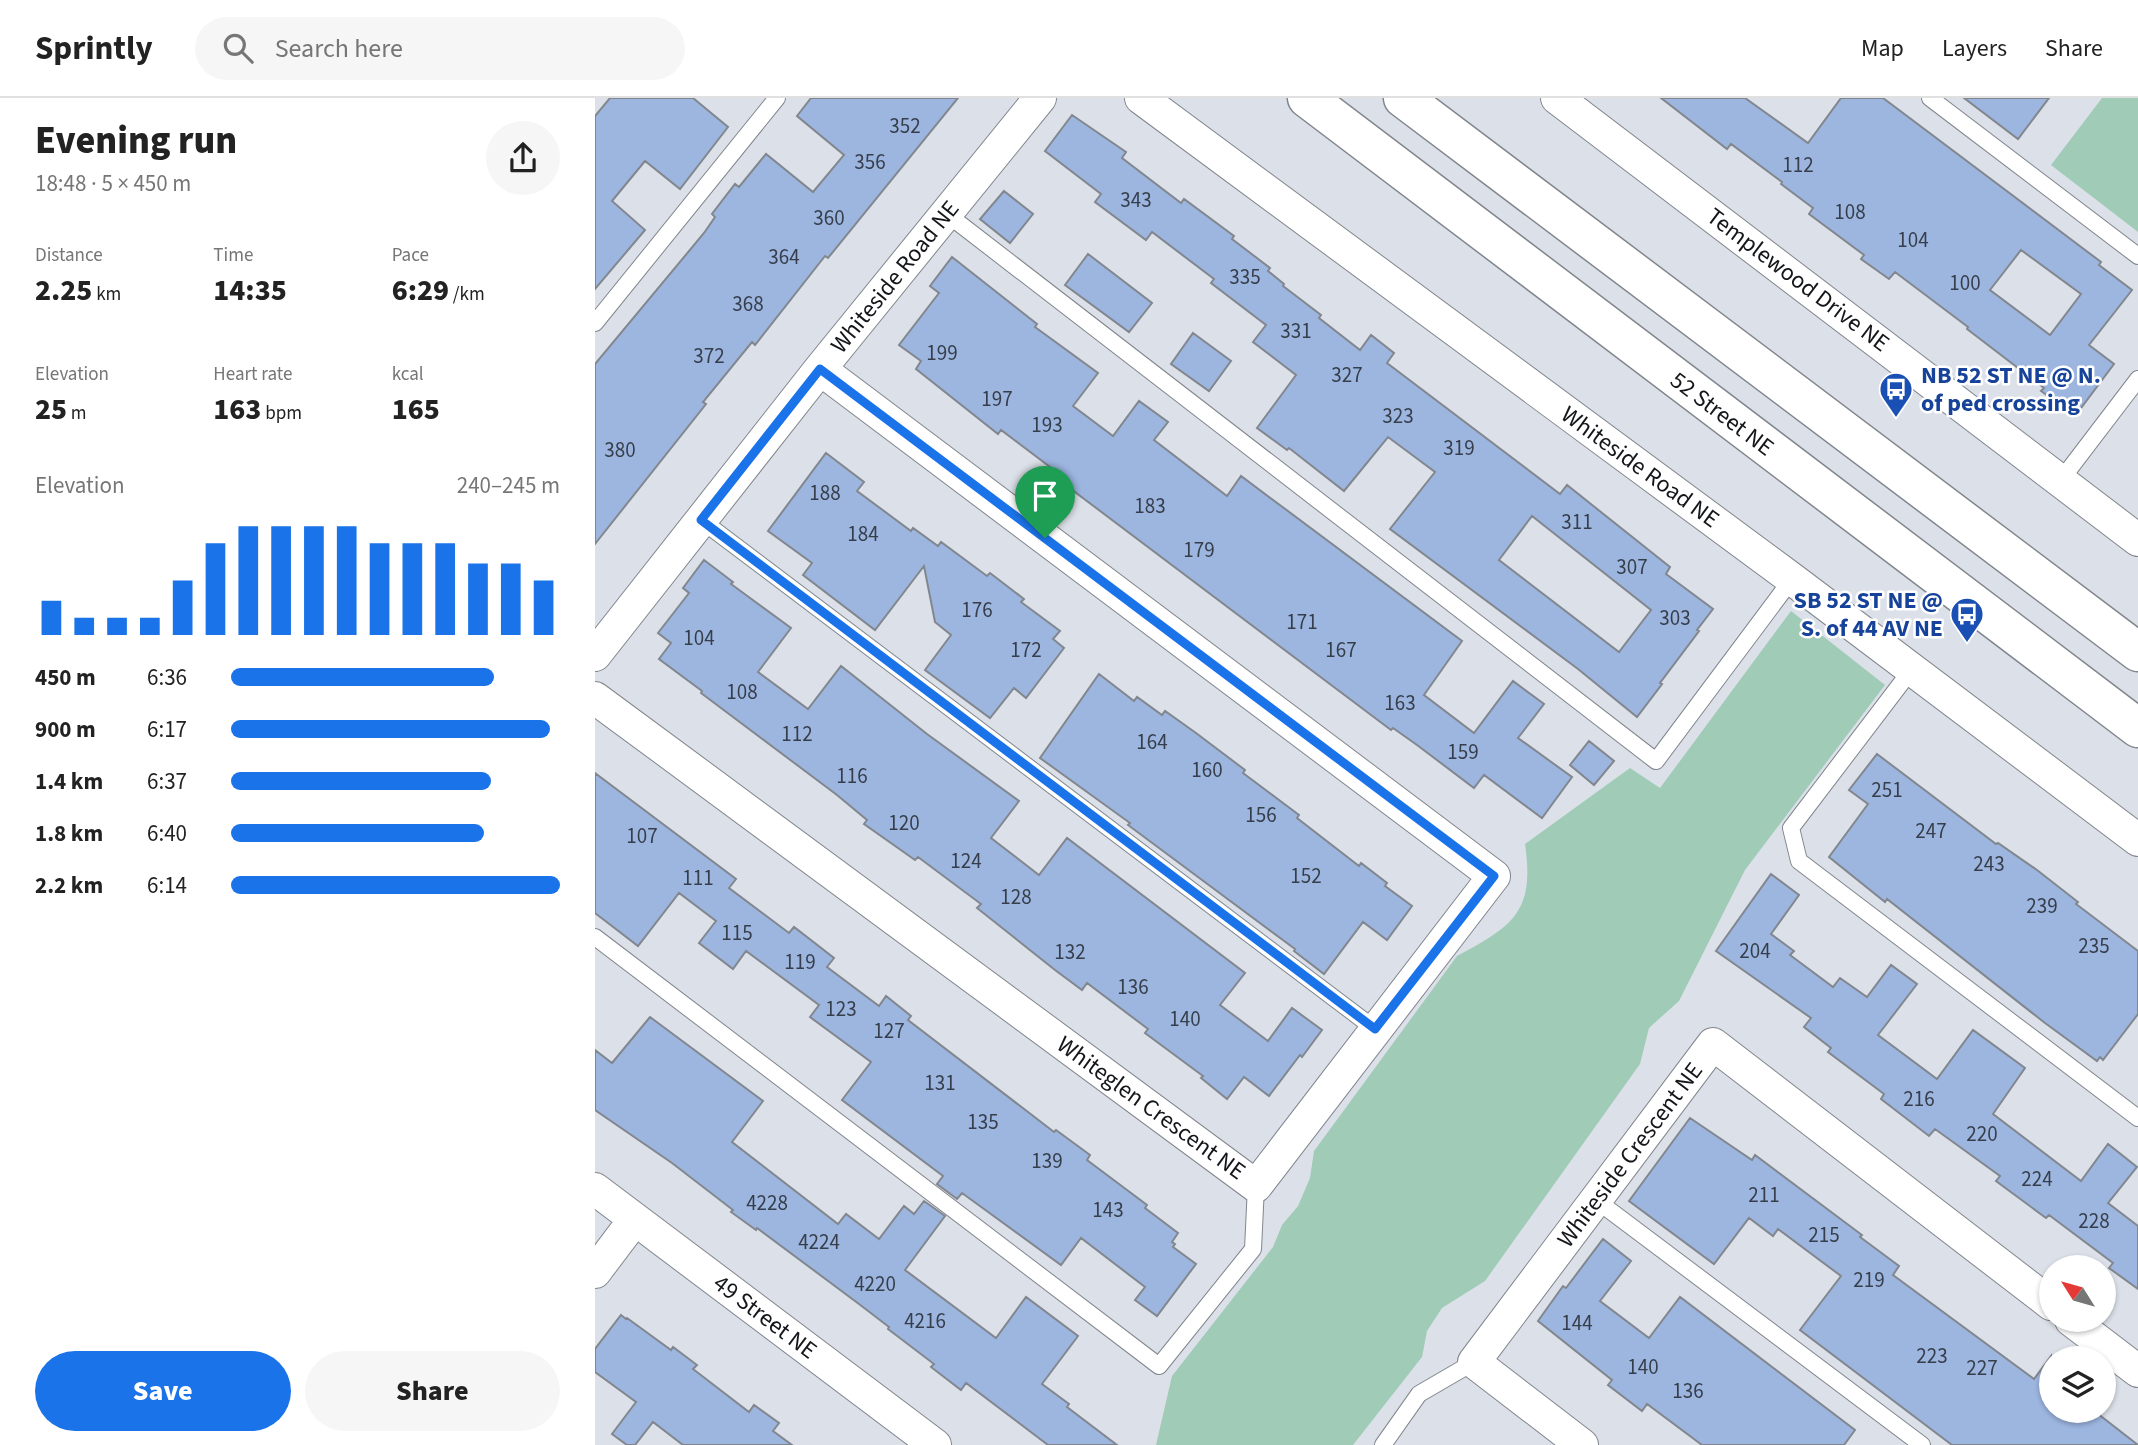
<!DOCTYPE html>
<html lang="en">
<head>
<meta charset="utf-8">
<style>
  :root { --surface:#fff; --page:#f6f6f6; --text:#222; --muted:#767676; --line:#e0e0e0; --accent:#1a73e8 }
  body { margin:0; font-family:"Source Sans 3",sans-serif; background:var(--page); color:var(--text); height:100vh; display:flex; flex-direction:column; font-size:26px; white-space:nowrap }
  * { box-sizing:border-box; margin:0 }
  p { font-size:23px; color:var(--muted) }
  .icon { flex:none; width:38px; height:38px; fill:none; stroke:currentColor; stroke-width:2; stroke-linecap:round; stroke-linejoin:round }
  .map { position:relative; flex:1; overflow:hidden }
  .drawer { display:flex; flex-direction:column; background:var(--surface); width:595px }
  .drawer>* { flex:none }
  .needle { width:46px; rotate:307deg }
  .buttons { position:absolute; left:1444px; top:1157px; display:grid; gap:14px }
  .buttons a { display:grid; place-items:center; width:77px; height:77px; border-radius:50%; background:var(--surface); box-shadow:0 2px 5px #0004; font-size:35px }
  .pin { position:absolute; display:grid; place-items:center; width:60px; height:60px; color:#fff; margin:-72px -30px; border-radius:50% 50% 50% 0; rotate:-45deg; box-shadow:0 0 7px #0007 }
  .pin .icon { rotate:45deg }
  .round { display:grid; place-items:center; flex:none; width:74px; height:74px; border-radius:37px; background:var(--page) }
  .overview { display:flex; align-items:center; justify-content:space-between; height:119px; padding:0 35px }
  h1 { font-size:38px; font-weight:800; line-height:52px }
  .stats { display:grid; grid-template-columns:repeat(3,1fr); gap:10px; height:119px; padding:7px 35px }
  .stats div { display:grid; align-content:center }
  .stats b { font-size:30px; font-weight:800 }
  .stats small { font-size:19px; font-weight:400 }
  .stats p { font-size:19px }
  .chart { height:196px; padding:14px 35px }
  .chart p { display:flex; justify-content:space-between }
  .chart svg { width:100%; height:126px; margin-top:7px; stroke:var(--accent); stroke-width:6 }
  .primary-button { display:flex; gap:14px; margin-top:auto; padding:14px 35px }
  .primary-button a { flex:1; height:80px; border-radius:42px; background:var(--accent); color:#fff; font-size:28px; font-weight:800; line-height:80px; text-align:center }
  .primary-button a+a { background:var(--page); color:var(--text) }
  ul { padding:0 35px; list-style:none; font-size:23px }
  li { display:grid; grid-template-columns:112px 84px 1fr; align-items:center; height:52px }
  li i { height:18px; border-radius:9px; background:var(--accent) }
  header { display:flex; align-items:center; gap:42px; box-sizing:border-box; height:98px; padding:0 35px; background:var(--surface); border-bottom:2px solid var(--line) }
  header strong { font-size:33px }
  nav { display:flex; gap:38px; margin-inline-start:auto; font-size:24px }
  .search { width:490px; height:63px; background:var(--page); display:flex; align-items:center; gap:18px; box-sizing:border-box; padding:0 24px; border-radius:38px; color:var(--muted); font-size:26px }
  main { display:flex; flex:1; min-height:0 }
  .map>svg:first-child { display:block }
  .green { fill:#a0cbb6 }
  .building { fill:#9db6e0; stroke:#82878f; stroke-width:2; fill-rule:evenodd }
  .lines { fill:none; stroke-linecap:round; stroke-linejoin:round }
  .service-casing { stroke:#81868d; stroke-width:18 }
  .minor-casing { stroke:#81868d; stroke-width:34 }
  .secondary-casing { stroke:#81868d; stroke-width:41 }
  .service { stroke:#fff; stroke-width:16 }
  .minor { stroke:#fff; stroke-width:32 }
  .secondary { stroke:#fff; stroke-width:38 }
  .route-casing { stroke:#fff; stroke-width:14 }
  .route { stroke:#1a73e8; stroke-width:9 }
  .labels { text-anchor:middle; dominant-baseline:central; stroke-width:5; stroke-linejoin:round; paint-order:stroke }
  .number-label { font-size:21px; fill:#363e4b }
  .street-label { font-size:24px; fill:#141619; stroke:#fff }
  .transit-label { font-size:24px; font-weight:bold; fill:#164399; stroke:#fff; text-anchor:start }
</style>
</head>
<body>
<header>
<strong>Sprintly</strong>
<div class="search"><svg class="icon" aria-label="search" viewBox="0 0 24 24"><circle cx="10" cy="10" r="6"/><path d="M15 15l6 6"/></svg>Search here</div>
<nav><a>Map</a><a>Layers</a><a>Share</a></nav>
</header>
<main>
<section class="drawer">
<div class="overview"><div><h1>Evening run</h1><p>18:48 · 5 × 450 m</p></div><a class="round"><svg class="icon" aria-label="share" viewBox="0 0 24 24"><path d="M12 15V3M7 8l5-5 5 5M5 13v7h14v-7"/></svg></a></div>
<div class="stats">
<div><p>Distance</p><b>2.25<small> km</small></b></div>
<div><p>Time</p><b>14:35</b></div>
<div><p>Pace</p><b>6:29<small> /km</small></b></div>
</div>
<div class="stats">
<div><p>Elevation</p><b>25<small> m</small></b></div>
<div><p>Heart rate</p><b>163<small> bpm</small></b></div>
<div><p>kcal</p><b>165</b></div>
</div>
<div class="chart"><p><span>Elevation</span>240–245 m</p>
<svg viewBox="0 0 160 44" preserveAspectRatio="none"><path d="M5 44V32M15 44V38M25 44V38M35 44V38M45 44V25M55 44V12M65 44V6M75 44V6M85 44V6M95 44V6M105 44V12M115 44V12M125 44V12M135 44V19M145 44V19M155 44V25"/></svg>
</div>
<ul>
<li><b>450 m</b>6:36<i style="width:80%"></i></li>
<li><b>900 m</b>6:17<i style="width:97%"></i></li>
<li><b>1.4 km</b>6:37<i style="width:79%"></i></li>
<li><b>1.8 km</b>6:40<i style="width:77%"></i></li>
<li><b>2.2 km</b>6:14<i style="width:100%"></i></li>
</ul>
<div class="primary-button"><a>Save</a><a>Share</a></div>
</section>
<div class="map">
<svg width="1543" height="1347" viewBox="0 0 1543 1347">
  <rect width="100%" height="100%" fill="#dce1e9"/>
  <path class="green" d="M1507,0h36v134l-87,-67z
    M1196,513l94,74 -140,185 -66,131 -30,27 -9,36 -155,217 -43,27 -15,23 -5,26 -69,88h-197l16,-69 101,-129 9,-22 16,-19 12,-28 4,-27 143,-195c56,-30 78,-44 68,-112l105,-76 30,20z"/>
  <path class="building" d="M15,0h83l35,29 -48,62 -35,-28 -33,40 33,29 -50,59v-173z
    M216,0h147l-130,160 -3,-2 -70,89 -3,-3 -49,60 3,2 -111,140v-180l109,-131 11,-16 -3,-3 23,-30 4,3 27,-33 47,38 31,-37 -47,-39z
    M1066,0h84l63,45 33,-45h42l218,164 -2,3 33,25 -43,55 25,19 -39,52 -34,-25 3,-3 -77,-59 1,-2 -73,-55 -6,7 -28,-20 3,-4 -55,-41 4,-6 -32,-24 1,-2 -51,-38 -4,5zM1426,152l60,44 -31,41 -60,-45z
    M1369,0h85l-31,41z
    M477,17l54,37 -4,6 59,45 3,-4 50,37 -2,3 38,29 -2,3 16,13 -1,2 38,29 -2,3 41,32 11,-15 23,18 -7,10 173,131 7,-9 103,82 -4,7 47,35 -16,21 2,1 -39,52 2,1 -25,33 -59,-48 -188,-140 45,-57 -47,-35 -44,54 -55,-43 -2,2 -30,-22 39,-53 -43,-33 13,-17 -55,-42 3,-4 -62,-47 -6,8 -51,-38 6,-8 -56,-43zM937,418l119,94 -32,42 -120,-92z
    M409,93l29,23 -23,29 -30,-24z
    M493,156l64,49 -23,29 -64,-47z
    M357,159l85,67 -2,3 63,46 -25,33 40,30 26,-35 29,21 -14,18 73,56 14,-20 221,165 -38,54 50,38 39,-52 31,23 -26,34 54,39 -30,41 -58,-43 -10,13 -57,-43 -24,-17 -2,2 -340,-256 3,-4 -53,-40 -3,4 -82,-65 5,-8 -22,-16 40,-52 -9,-7z
    M598,235l38,28 -22,30 -38,-27z
    M231,355l38,29 -7,9 54,40 2,-3 25,18 3,-4 46,34 3,-3 34,26 -3,3 39,29 -7,8 11,9 -38,50 -12,-10 -24,30 -65,-48 26,-35 -16,-13 -11,-56 -49,64 -72,-55 9,-12 -44,-32z
    M109,462l29,22 -2,2 60,44 -33,44 50,37 33,-43 86,68 92,67 -28,37 48,37 28,-37 178,135 -25,32 48,36 24,-33 30,22 -20,27 -2,-2 -31,41 -25,-19 -17,22 -26,-21 2,-2 -58,-43 3,-4 -61,-46 -5,7 -27,-20 -78,-62 4,-4 -63,-47 -3,3 -51,-36 3,-4 -30,-25 -136,-102 1,-2 -43,-32 12,-16 -13,-10 31,-40 -6,-5z
    M504,576l35,27 3,-4 25,18 3,-4 31,22 49,37 -2,3 56,42 -2,3 62,48 2,-3 26,20 -2,3 27,20 -25,34 -24,-18 -39,52 -30,-23 1,-2 -167,-124 2,-2 -90,-65z
    M994,643l25,20 -20,24 -24,-20z
    M1282,656l119,90 2,-1 39,27 41,32 -2,2 62,47v63l-35,46 -3,-3 -3,4 -52,-38 -158,-124 -2,3 -56,-45 39,-53 -19,-14z
    M0,675l141,106 -7,9 60,45 5,-6 40,31 -7,9 52,39 7,-10 25,20 -3,4 146,112 2,-2 34,25 -3,5 60,45 -2,3 33,25 -6,9 3,2 -2,3 23,17 -39,52 -22,-16 10,-13 -64,-49 -20,27 -99,-72 -5,6 -20,-15 6,-8 -101,-76 29,-38 -61,-45 9,-12 -73,-54 -13,18 -34,-26 17,-22 -37,-28 -41,53 -43,-33z
    M1176,776l28,21 -28,39 23,17 -4,4 43,32 7,-9 27,19 24,-32 26,19 -39,51 59,44 36,-49 52,38 -32,46 88,67 27,-37 29,23 -29,36 30,23v63l-29,-21 4,-5 -64,-48 -3,3 -50,-37 4,-5 -65,-47 -6,7 -48,-37 3,-5 -56,-42 3,-4 -27,-21 7,-9 -95,-67z
    M55,919l113,84 -31,41 106,82 8,-10 33,25 25,-33 10,8 10,-13 21,15 -40,54 91,68 30,-41 52,39 -36,48 27,20 -2,3 50,38h-69l-82,-62 -5,7 -30,-23 3,-3 -46,-35 1,-2 -30,-23 -102,-76 -1,2 -25,-18 2,-2 -61,-47 -77,-53v-60l17,13z
    M1095,1020l62,42 3,-5 107,80 -2,2 39,29 -6,9 141,104 17,-23v54h42l45,35h-186l-152,-115 41,-54 -63,-47 -5,7 -24,-18 -35,46 -85,-63z
    M1008,1141l28,22 -31,40 49,37 31,-41 175,133 -11,15h-142l-55,-41 -5,7 -34,-26 4,-5 -74,-59 25,-35 3,2z
    M26,1217l5,4 1,-1 44,32 2,-3 24,18 -4,4 56,43 5,-7 25,18 -6,8 19,14h-109l-30,-23 -18,23h-8l-15,-11 24,-32 -41,-30v-23z"/>
  <g class="lines">
    <defs>
      <path id="service" d="M1335,0l208,158
        M352,116l709,547 136,-182
        M0,225l182,-225
        M1466,382l77,-101
        M106,422l674,509
        M1317,571l-121,159 8,33 339,257
        M0,839l564,429 94,-117 3,-63
        M1001,1102l326,245
        M788,1347l36,-51 55,-32"/>
      <path id="minor" d="M546,0l651,481 346,261
        M962,0l581,442
        M0,557l225,-286 220,-271
        M0,600l661,488 238,-310 -674,-507
        M0,1091l340,256
        M0,1174l40,-53
        M1476,1222l67,51
        M987,1347l-108,-83 239,-318 338,260"/>
      <path id="secondary" d="M712,0l831,630
        M808,0l735,554"/>
    </defs>
    <use href="#service" class="service-casing"/>
    <use href="#minor" class="minor-casing"/>
    <use href="#secondary" class="secondary-casing"/>
    <use href="#service" class="service"/>
    <use href="#minor" class="minor"/>
    <use href="#secondary" class="secondary"/>
  </g>
  <g class="lines">
    <defs>
      <path id="route" d="M225,271l674,507 -119,153 -674,-509z"/>
    </defs>
    <use href="#route" class="route-casing"/>
    <use href="#route" class="route"/>
  </g>
  <defs>
    <symbol id="bus-pin" viewBox="-11 -11 22 30"><path d="M0 17L-7.5 6A9.5 9.5 0 1 1 7.5 6Z" fill="#1a4fb4" stroke="#fff"/><path d="M-5-6H5V4H4V6H2V4H-2V6H-4V4H-5ZM-3.5-4V0h7V-4ZM-3.5 1.2v1.5H-2V1.2ZM2 1.2v1.5H3.5V1.2Z" fill="#fff"/></symbol>
  </defs>
  <g fill-rule="evenodd">
    <use href="#bus-pin" x="1282" y="272" width="38" height="52"/>
    <use href="#bus-pin" x="1353" y="497" width="38" height="52"/>
  </g>
  <g class="labels">
    <g class="number-label">
      <text x="310" y="28">352</text>
      <text x="275" y="64">356</text>
      <text x="1203" y="67">112</text>
      <text x="541" y="102">343</text>
      <text x="1255" y="114">108</text>
      <text x="234" y="120">360</text>
      <text x="1318" y="142">104</text>
      <text x="189" y="159">364</text>
      <text x="650" y="179">335</text>
      <text x="1370" y="185">100</text>
      <text x="153" y="206">368</text>
      <text x="701" y="233">331</text>
      <text x="347" y="255">199</text>
      <text x="114" y="258">372</text>
      <text x="752" y="277">327</text>
      <text x="402" y="301">197</text>
      <text x="803" y="318">323</text>
      <text x="452" y="327">193</text>
      <text x="864" y="350">319</text>
      <text x="25" y="352">380</text>
      <text x="230" y="395">188</text>
      <text x="555" y="408">183</text>
      <text x="982" y="424">311</text>
      <text x="268" y="436">184</text>
      <text x="604" y="452">179</text>
      <text x="1037" y="469">307</text>
      <text x="382" y="512">176</text>
      <text x="1080" y="520">303</text>
      <text x="707" y="524">171</text>
      <text x="104" y="540">104</text>
      <text x="431" y="552">172</text>
      <text x="746" y="552">167</text>
      <text x="147" y="594">108</text>
      <text x="805" y="605">163</text>
      <text x="202" y="636">112</text>
      <text x="557" y="644">164</text>
      <text x="868" y="654">159</text>
      <text x="612" y="672">160</text>
      <text x="257" y="678">116</text>
      <text x="1292" y="692">251</text>
      <text x="666" y="717">156</text>
      <text x="309" y="725">120</text>
      <text x="1336" y="733">247</text>
      <text x="47" y="738">107</text>
      <text x="371" y="763">124</text>
      <text x="1394" y="766">243</text>
      <text x="711" y="778">152</text>
      <text x="103" y="780">111</text>
      <text x="421" y="799">128</text>
      <text x="1447" y="808">239</text>
      <text x="142" y="835">115</text>
      <text x="1499" y="848">235</text>
      <text x="1160" y="853">204</text>
      <text x="475" y="854">132</text>
      <text x="205" y="864">119</text>
      <text x="538" y="889">136</text>
      <text x="246" y="911">123</text>
      <text x="590" y="921">140</text>
      <text x="294" y="933">127</text>
      <text x="345" y="985">131</text>
      <text x="1324" y="1001">216</text>
      <text x="388" y="1024">135</text>
      <text x="1387" y="1036">220</text>
      <text x="452" y="1063">139</text>
      <text x="1442" y="1081">224</text>
      <text x="1169" y="1097">211</text>
      <text x="172" y="1105">4228</text>
      <text x="513" y="1112">143</text>
      <text x="1499" y="1123">228</text>
      <text x="1229" y="1137">215</text>
      <text x="224" y="1144">4224</text>
      <text x="1274" y="1182">219</text>
      <text x="280" y="1186">4220</text>
      <text x="330" y="1223">4216</text>
      <text x="982" y="1225">144</text>
      <text x="1337" y="1258">223</text>
      <text x="1048" y="1269">140</text>
      <text x="1387" y="1270">227</text>
      <text x="1093" y="1293">136</text>
    </g>
    <g class="street-label">
      <text transform="translate(300 179) rotate(-51)">Whiteside Road NE</text>
      <text transform="translate(1203 182) rotate(37)">Templewood Drive NE</text>
      <text transform="translate(1127 316) rotate(37)">52 Street NE</text>
      <text transform="translate(1045 369) rotate(36)">Whiteside Road NE</text>
      <text transform="translate(556 1010) rotate(36)">Whiteglen Crescent NE</text>
      <text transform="translate(1035 1057) rotate(-53)">Whiteside Crescent NE</text>
      <text transform="translate(170 1219) rotate(37)">49 Street NE</text>
    </g>
    <g class="transit-label">
      <text x="1326" y="277">NB 52 ST NE @ N.<tspan x="1326" dy="28">of ped crossing</tspan></text>
      <text x="1348" y="502" text-anchor="end">SB 52 ST NE @<tspan x="1348" dy="28">S. of 44 AV NE</tspan></text>
    </g>
  </g>
</svg>
<div class="buttons">
<a><svg class="needle" viewBox="-14 -14 28 28"><path d="M0-13l5 13h-10z" fill="#e53935"/><path d="M0 13l5-13h-10z" fill="#767676"/></svg></a>
<a><svg class="icon" aria-label="layers" viewBox="0 0 24 24"><path d="M12 4l9 5-9 5-9-5zM3 14l9 5 9-5"/></svg></a>
</div>
<div class="pin" style="left:450px;top:440px;background:#1e9e55"><svg class="icon" aria-label="arrive" viewBox="0 0 24 24"><path d="M6 21V4h12l-3 4 3 4H6"/></svg></div>
</div>
</main>
</body>
</html>
